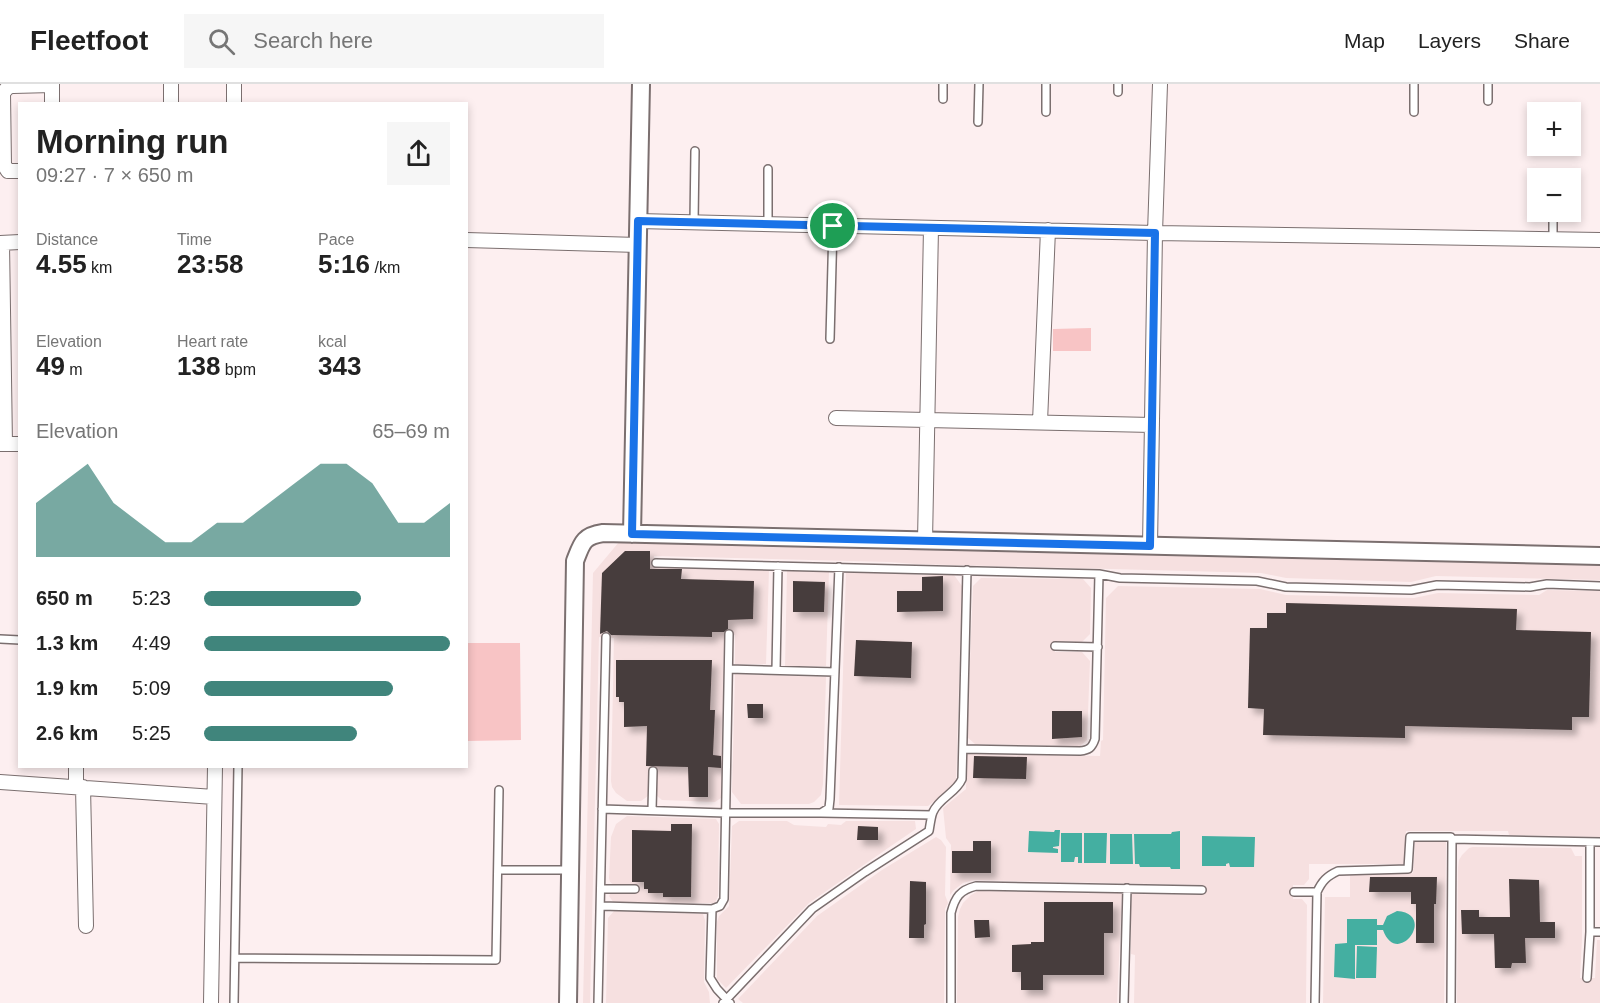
<!DOCTYPE html>
<html lang="en">
<head>
<meta charset="utf-8">
<style>
  :root { --surface:#fff; --page:#f6f6f6; --text:#222; --muted:#767676; --line:#e0e0e0; --accent:#40857c }
  body { margin:0; font-family:Arial,sans-serif; background:var(--page); color:var(--text); height:100vh; display:flex; flex-direction:column; font-size:22px; white-space:nowrap }
  * { box-sizing:border-box; margin:0 }
  p { font-size:20px; color:var(--muted) }
  .icon { flex:none; width:33px; height:33px; fill:none; stroke:currentColor; stroke-width:2; stroke-linecap:round; stroke-linejoin:round }
  .map { position:relative; flex:1; overflow:hidden }
  .drawer { position:absolute; left:18px; top:18px; width:450px; height:666px; display:flex; flex-direction:column; background:var(--surface); border-radius:0px; box-shadow:0 3px 9px #0003 }
  .drawer>* { flex:none }
  .fabs { position:absolute; left:1527px; top:18px; display:grid; gap:12px }
  .fabs a { display:grid; place-items:center; width:54px; height:54px; border-radius:0px; background:var(--surface); box-shadow:0 3px 9px #0003; font-size:30px }
  .pin { position:absolute; display:grid; place-items:center; width:51px; height:51px; color:#fff; margin:-26px; border:3px solid #fff; border-radius:50%; box-shadow:0 2px 6px #0007 }
  .round { display:grid; place-items:center; flex:none; width:63px; height:63px; border-radius:0px; background:var(--page) }
  .overview { display:flex; align-items:center; justify-content:space-between; height:102px; padding:0 18px }
  h1 { font-size:33px; font-weight:600; line-height:45px }
  .stats { display:grid; grid-template-columns:repeat(3,1fr); gap:9px; height:102px; padding:6px 18px }
  .stats div { display:grid; align-content:center }
  .stats b { font-size:26px; font-weight:600 }
  .stats small { font-size:16px; font-weight:400 }
  .stats p { font-size:16px }
  .chart { height:168px; padding:12px 18px }
  .chart p { display:flex; justify-content:space-between }
  .chart svg { width:100%; height:108px; margin-top:6px; fill:var(--accent); opacity:.7 }
  ul { padding:0 18px; list-style:none; font-size:20px }
  li { display:grid; grid-template-columns:96px 72px 1fr; align-items:center; height:45px }
  li i { height:15px; border-radius:8px; background:var(--accent) }
  header { display:flex; align-items:center; gap:36px; box-sizing:border-box; height:84px; padding:0 30px; background:var(--surface); border-bottom:2px solid var(--line) }
  header strong { font-size:28px }
  nav { display:flex; gap:33px; margin-inline-start:auto; font-size:21px }
  .search { width:420px; height:54px; background:var(--page); display:flex; align-items:center; gap:15px; box-sizing:border-box; padding:0 21px; border-radius:0px; color:var(--muted); font-size:22px }
  .map>svg:first-child { display:block }
  .built { fill:#f6e0e0 }
  .green { fill:#f8c4c5 }
  .water { fill:#44afa1 }
  .building { fill:#473c3c; filter:url(#shadow) }
  .lines { fill:none; stroke-linecap:round; stroke-linejoin:round }
  .service-casing { stroke:#7b6f6f; stroke-width:10 }
  .minor-casing { stroke:#7b6f6f; stroke-width:16 }
  .tertiary-casing { stroke:#7b6f6f; stroke-width:20 }
  .service { stroke:#fff; stroke-width:7 }
  .minor { stroke:#fff; stroke-width:14 }
  .tertiary { stroke:#fff; stroke-width:16 }
  .route-casing { stroke:#fff; stroke-width:12 }
  .route { stroke:#1a73e8; stroke-width:8 }
</style>
</head>
<body>
<header>
<strong>Fleetfoot</strong>
<div class="search"><svg class="icon" aria-label="search" viewBox="0 0 24 24"><circle cx="10" cy="10" r="6"/><path d="M15 15l6 6"/></svg>Search here</div>
<nav><a>Map</a><a>Layers</a><a>Share</a></nav>
</header>
<div class="map">
<svg width="1600" height="919" viewBox="0 0 1600 919">
  <defs>
    <filter id="shadow"><feDropShadow dx="5.5" dy="5.5" stdDeviation="3" flood-color="#0004"/></filter>
  </defs>
  <rect width="100%" height="100%" fill="#fdeff0"/>
  <path class="built" d="M619,458l981,22v16l-164,-4 -25,6 -125,-4 -25,-5 -345,-9 -27,-2 -235,-6 -1,10 116,4 -3,94h-31v-29l-11,-1 -3,164 -6,4 -53,-2 -5,-4 -1,-4v-20h-7l-1,24 -7,5h-14l-11,-8 -4,-6 -1,-6 3,-143 -15,-1 -9,366h-7l10,-430z
    M787,487h42l-3,95h-41z
    M846,488h42l32,3h34l8,11 -6,198 -28,22 -89,-1z
    M981,494l102,1 8,9 -1,46 -8,8 -27,-1v11h27l8,9 -3,79 -7,6 -105,-2 -8,-7 6,-151z
    M1118,502l142,3 26,6 128,3 24,-5 101,2 8,-5 53,1v246l-91,-2 -1,-4h-102l-2,33h-95v15l-5,6h-11v14h9l5,6 -1,98h-172l1,-48 -4,-1v-60l71,1v-10l-228,-5 -11,3 -9,7 -4,5 1,-50 -5,-7 -3,-30 23,-19 1,-35 133,2 1,-15 2,-1 3,-142z
    M735,590l91,3 -3,107 -2,11 -7,7 -5,2h-68l-9,-12z
    M627,732l89,3 3,5 -1,72 -3,7h-101l-5,-7 6,-10 -5,-4 -1,-4 2,-41 5,-13z
    M739,737h48l7,4 32,2 2,-3 13,1 5,-4h69l1,8 -25,17 -82,57 -83,85 -9,-9v-57l2,-6 10,-10 3,-80z
    M936,753l5,3 5,7 -1,48 3,8 -3,6 -1,94h-201l-5,-4 79,-83 65,-46z
    M1415,758h31l-2,161h-121l2,-106h25v-22l63,-2z
    M1473,763l98,1 4,8h7v83l-2,39h15l2,-38h3v63h-143l1,-135 1,-8 3,-5 7,-7z
    M978,807l144,2 -5,110h-160l1,-86 2,-8 3,-6 8,-8z
    M614,827l89,3 2,6 -1,62 5,10 1,11h-104l2,-85z"/>
  <path class="green" d="M1091,244v23h-38v-22z
    M466,559h54l1,97 -54,1z"/>
  <path class="water" d="M1055,746h5l-1,16 -6,1v1l5,1v4l-30,-1 1,-21 25,1z
    M1180,747v38h-9l-1,-2h-30l-1,-3h-4l-1,-30h37l1,-2z
    M1061,749h21v30h-4v-6h-3l-1,5h-13z
    M1084,749h23l-1,30h-22z
    M1110,750h22l1,30h-23z
    M1202,752l53,1 -1,30h-24l-1,-4 -3,1v2h-24z
    M1397,827c41,3 0,58 -14,19h-6v15h-22v34l-21,-2 1,-33 12,-1v-24h30v6h6l4,-9z
    M1357,862l20,1 -1,31h-20z"/>
  <path class="building" d="M625,467h25v18h32l-1,10 73,2 -1,38 -25,1v9l-4,3h-12v5l-101,-2 -4,-4 -7,3 2,-61z
    M943,492v35l-46,1v-21h25v-14z
    M793,497l32,1 -1,30h-31z
    M1286,519l231,6 -1,21 75,2 -2,85h-17v13l-167,-4v12l-142,-3 1,-26 -16,-1 2,-80h17v-15h19z
    M856,556l56,2 -1,36 -57,-2z
    M616,576h96l-2,50h5l-2,45 8,1v12l-13,-1v30h-19l-1,-30 -42,-1 1,-40 -23,1v-25h-5v-5h-3z
    M747,620h16v14h-15z
    M1052,627h30v26l-30,2z
    M974,672l53,1 -1,22 -53,-1z
    M671,740h21l-1,73h-28v-4h-15v-4h-4v-7h-12v-52l39,1z
    M858,742l20,1v13h-21z
    M973,757h18v32h-39v-22h21z
    M1370,793h67l-1,27h-2v39h-18v-39h-5v-12h-42z
    M1509,795l30,1 1,42h15v16h-30l1,25h-14l-1,5h-16l-1,-34h-32l-1,-24h18v7h31z
    M910,797l16,1v42l-2,1v13h-15z
    M1044,818h69v31h-9v42h-61v15h-22v-18h-9v-27l19,-1v-2h13z
    M974,836h15l1,17 -15,1z"/>
  <g class="lines">
    <defs>
      <path id="service" d="M1118,8v-8
        M943,15v-15
        M1488,17v-17
        M1046,28v-28
        M1414,28v-28
        M978,38l1,-38
        M1554,94v-3
        M694,138l1,-71
        M768,140v-55
        M1553,156v-28
        M830,255l3,-113
        M656,479l443,11 21,4 137,3 29,6 125,3 26,-5 93,2 17,-3 53,2
        M729,550l-5,265 -4,7 -8,3 -2,69 7,11 13,14
        M0,555l20,1
        M1055,562l43,1
        M729,585l106,3
        M776,586l2,-104
        M963,665l117,2c9,-1 12,-3 15,-12l4,-165
        M602,725l123,4h96l8,-5 1,-9 9,-232
        M652,726l1,-39
        M821,729l111,2
        M498,786h72
        M601,805h34
        M1294,808h23
        M601,822l111,3
        M1590,848h10
        M235,874l261,2 3,-170
        M1587,894l3,-46v-90
        M234,919l4,-237
        M598,919l8,-366
        M723,919l89,-94 53,-37 64,-41c1,-6 2,-14 4,-19 6,-14 23,-19 29,-33l5,-209
        M951,919v-90c4,-16 9,-23 25,-27l226,4
        M1124,919l3,-115
        M1315,919l2,-111c5,-11 10,-16 21,-21l70,-2 2,-32h41l1,2
        M1451,919l1,-164 148,3"/>
      <path id="minor" d="M52,20v-20
        M171,20v-20
        M234,20v-20
        M20,87h-12l-4,-6 -1,-72 5,-6 5,-1 39,-1
        M638,137l517,12 445,7
        M466,156l172,5
        M0,159l20,-1
        M2,159l3,201
        M836,334l316,7
        M1040,338l8,-192
        M0,360h20
        M925,457l6,-313
        M1150,462l5,-313 5,-149
        M76,682v20
        M0,698l214,15
        M83,703l3,139
        M211,919l4,-237"/>
      <path id="tertiary" d="M632,450l9,-450
        M568,919l7,-442c7,-18 8,-25 28,-28l997,23"/>
    </defs>
    <use href="#service" class="service-casing"/>
    <use href="#minor" class="minor-casing"/>
    <use href="#tertiary" class="tertiary-casing"/>
    <use href="#service" class="service"/>
    <use href="#minor" class="minor"/>
    <use href="#tertiary" class="tertiary"/>
  </g>
  <g class="lines">
    <defs>
      <path id="route" d="M638,137l517,12 -5,313 -518,-12z"/>
    </defs>
    <use href="#route" class="route-casing"/>
    <use href="#route" class="route"/>
  </g>
</svg>
<div class="fabs">
<a>+</a>
<a>−</a>
</div>
<div class="pin" style="left:833px;top:142px;background:#1e9e55"><svg class="icon" aria-label="arrive" viewBox="0 0 24 24"><path d="M6 21V4h12l-3 4 3 4H6"/></svg></div>
<section class="drawer">
<div class="overview"><div><h1>Morning run</h1><p>09:27 · 7 × 650 m</p></div><a class="round"><svg class="icon" aria-label="share" viewBox="0 0 24 24"><path d="M12 15V3M7 8l5-5 5 5M5 13v7h14v-7"/></svg></a></div>
<div class="stats">
<div><p>Distance</p><b>4.55<small> km</small></b></div>
<div><p>Time</p><b>23:58</b></div>
<div><p>Pace</p><b>5:16<small> /km</small></b></div>
</div>
<div class="stats">
<div><p>Elevation</p><b>49<small> m</small></b></div>
<div><p>Heart rate</p><b>138<small> bpm</small></b></div>
<div><p>kcal</p><b>343</b></div>
</div>
<div class="chart"><p><span>Elevation</span>65–69 m</p>
<svg viewBox="0 0 160 44" preserveAspectRatio="none"><path d="M0 44V22L10 14L20 6L30 22L40 30L50 38L60 38L70 30L80 30L90 22L100 14L110 6L120 6L130 14L140 30L150 30L160 22V44z"/></svg>
</div>
<ul>
<li><b>650 m</b>5:23<i style="width:64%"></i></li>
<li><b>1.3 km</b>4:49<i style="width:100%"></i></li>
<li><b>1.9 km</b>5:09<i style="width:77%"></i></li>
<li><b>2.6 km</b>5:25<i style="width:62%"></i></li>
</ul>
</section>
</div>
</body>
</html>
